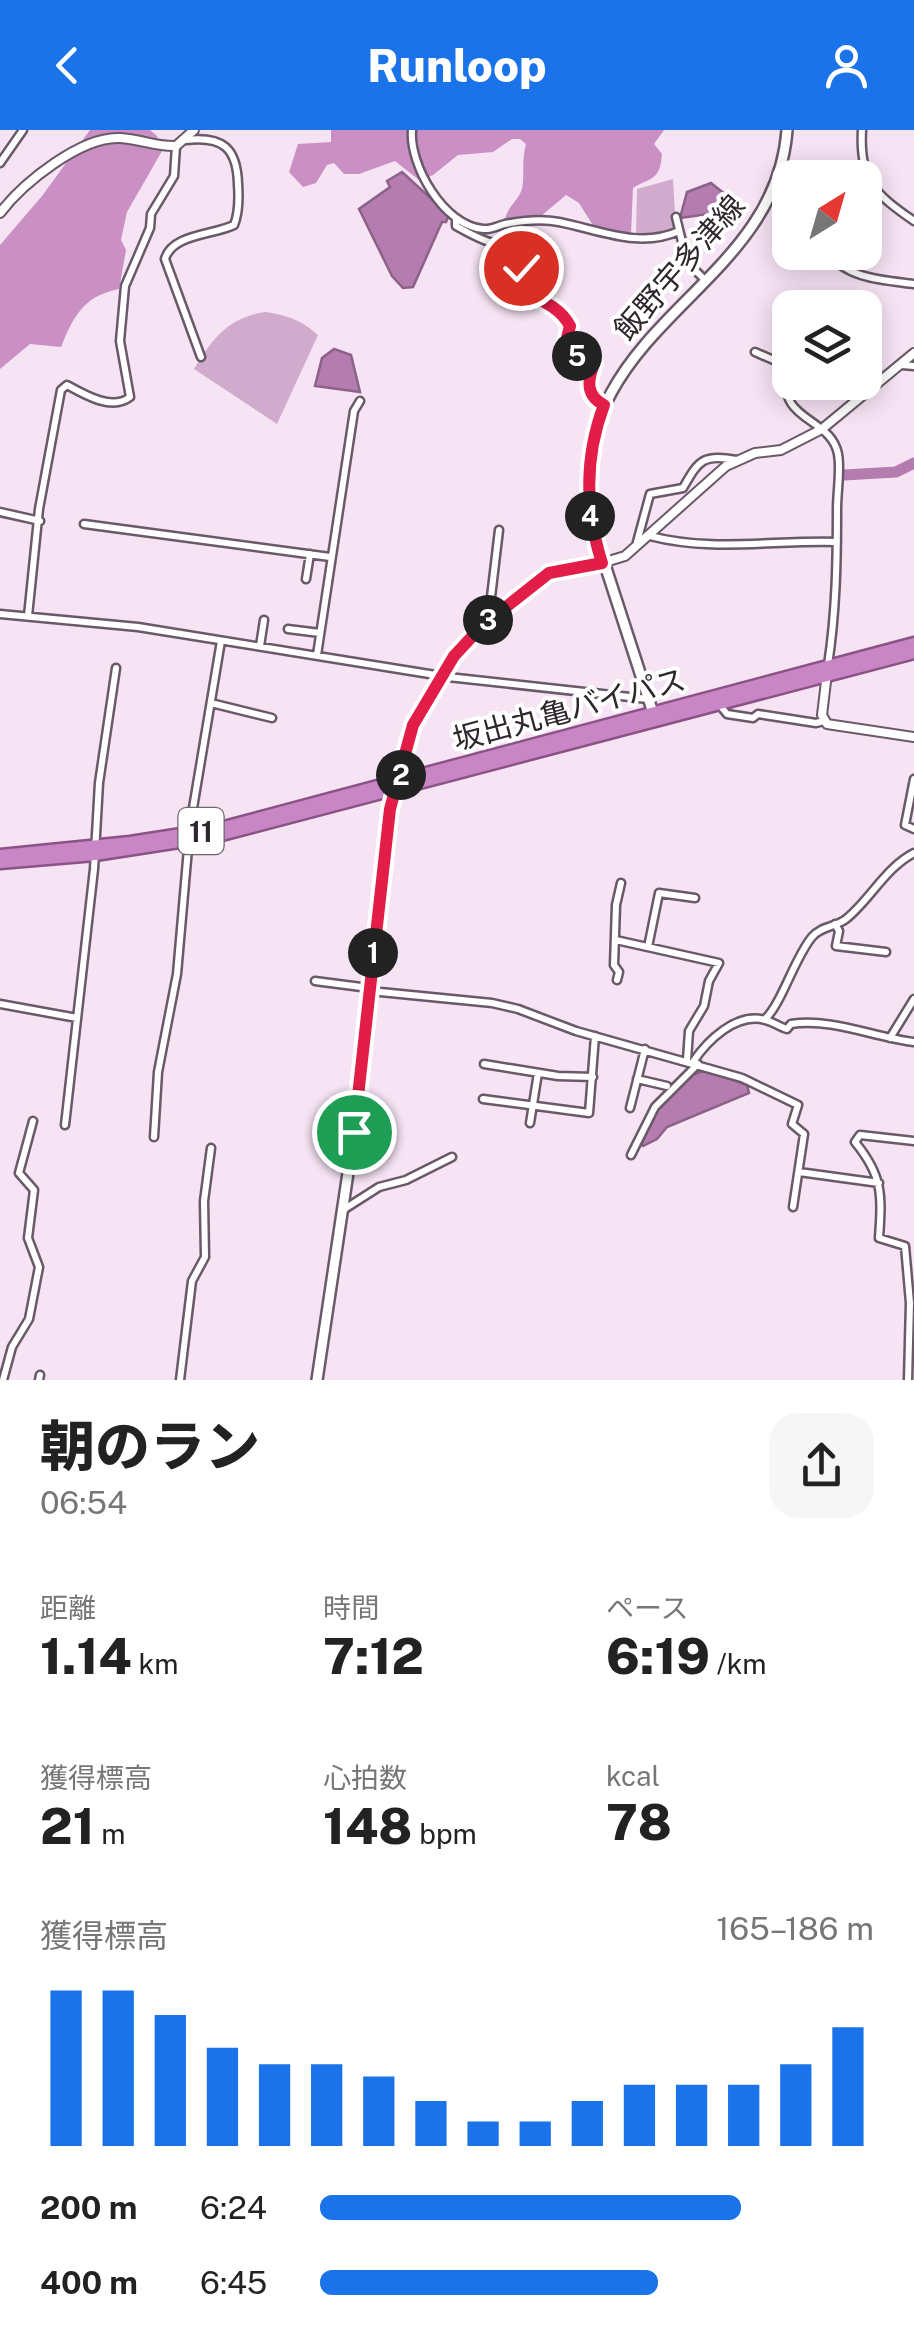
<!DOCTYPE html>
<html lang="ja">
<head>
<meta charset="utf-8">
<style>
  :root { --surface:#fff; --page:#f6f6f6; --text:#222; --muted:#767676; --accent:#1a73e8 }
  body { margin:0; font-family:"Public Sans","Noto Sans JP",sans-serif; background:var(--page); color:var(--text); height:100vh; display:flex; flex-direction:column; font-size:38px; white-space:nowrap }
  * { box-sizing:border-box; margin:0 }
  p { font-size:32px; color:var(--muted) }
  .icon { flex:none; width:55px; height:55px; fill:none; stroke:currentColor; stroke-width:2; stroke-linecap:round; stroke-linejoin:round }
  .map { position:relative; height:1250px; overflow:hidden }
  .panel { display:flex; flex-direction:column; background:var(--surface); flex:1 }
  .panel>* { flex:none }
  .needle { width:65px; rotate:37deg }
  .buttons { position:absolute; left:772px; top:30px; display:grid; gap:20px }
  .buttons a { display:grid; place-items:center; width:110px; height:110px; border-radius:20px; background:var(--surface); box-shadow:0 5px 25px #0003; font-size:50px }
  .pin { position:absolute; display:grid; place-items:center; width:85px; height:85px; color:#fff; margin:-42px; border:5px solid #fff; border-radius:50%; box-shadow:0 2px 10px #0007 }
  .km { position:absolute; width:50px; height:50px; margin:-25px; border-radius:50%; background:#222; color:#fff; font-size:28px; line-height:50px; text-align:center }
  .round { display:grid; place-items:center; flex:none; width:105px; height:105px; border-radius:30px; background:var(--page) }
  .headline { display:flex; align-items:center; justify-content:space-between; height:170px; padding:0 40px }
  h1 { font-size:55px; font-weight:800; line-height:75px }
  .stats { display:grid; grid-template-columns:repeat(3,1fr); gap:15px; height:170px; padding:10px 40px }
  .stats div { display:grid; align-content:center }
  .stats b { font-size:50px; font-weight:800 }
  .stats small { font-size:28px; font-weight:400 }
  .stats p { font-size:28px }
  .chart { height:280px; padding:20px 40px }
  .chart p { display:flex; justify-content:space-between }
  .chart svg { width:100%; height:180px; margin-top:10px; stroke:var(--accent); stroke-width:6 }
  ul { padding:0 40px; list-style:none; font-size:32px }
  li { display:grid; grid-template-columns:160px 120px 1fr; align-items:center; height:75px }
  li i { height:25px; border-radius:12px; background:var(--accent) }
  header { display:flex; justify-content:space-between; align-items:center; height:130px; padding:0 40px; background:var(--accent); color:#fff; font-size:45px; font-weight:800 }
  .map>svg:first-child { display:block }
  .green { fill:#d1abcd }
  .forest { fill:#ca90c4 }
  .water { fill:#b47caf; stroke:#8c6288; stroke-width:2.5 }
  .lines { fill:none; stroke-linecap:round; stroke-linejoin:round }
  .river { stroke:#b47caf; stroke-width:11 }
  .minor-casing { stroke:#6a5968; stroke-width:11 }
  .tertiary-casing { stroke:#6a5968; stroke-width:12 }
  .secondary-casing { stroke:#6a5968; stroke-width:14 }
  .trunk-casing { stroke:#8a5285; stroke-width:15 }
  .minor { stroke:#fff; stroke-width:6 }
  .tertiary { stroke:#fff; stroke-width:8 }
  .secondary { stroke:#fff; stroke-width:9 }
  .trunk { stroke:#c887c4; stroke-width:10 }
  .route-casing { stroke:#fff; stroke-width:20 }
  .route { stroke:#e11d48; stroke-width:12 }
  .labels { text-anchor:middle; dominant-baseline:central; stroke-width:8; stroke-linejoin:round; paint-order:stroke }
  .shield { fill:#fff; stroke:#6d686c; stroke-width:2.5 }
  .shield-label { font-size:28px; font-weight:bold; fill:#2e272d }
  .street-label { font-size:30px; fill:#2e272d; stroke:#fff }
</style>
</head>
<body>
<header><svg class="icon" aria-label="back" viewBox="0 0 24 24"><path d="M15 5l-7 7 7 7"/></svg>Runloop<svg class="icon" aria-label="person" viewBox="0 0 24 24"><circle cx="12" cy="8" r="4"/><path d="M4 21q1-7 8-7t8 7"/></svg></header>
<div class="map">
<svg width="914" height="1250" viewBox="0 0 914 1250">
  <rect width="100%" height="100%" fill="#f6e3f4"/>
  <path class="green" d="M673,49l3,50 -13,6 -27,1 1,-47z
    M265,182c22,3 36,8 53,23l-41,89 -83,-55c19,-31 34,-51 71,-57z"/>
  <path class="forest" d="M90,0h60l7,6 5,15 -35,61 -6,28 5,10 -7,39c-35,7 -45,26 -58,58l-31,-3 -30,25v-124l42,-49z
    M331,0h333l-10,14 8,10c-2,27 -11,23 -29,34l-2,46 -37,-7 -15,-24 -13,-8 -26,22 -35,3c2,-13 13,-19 17,-31 3,-13 -1,-27 4,-45l-6,-5h-8l-19,13 -35,3 -25,20 -14,5 -24,-19 -36,13h-15l-10,-11 -7,2 -11,18 -13,4 -14,-15 9,-28 33,-2z"/>
  <path class="water" d="M402,42l47,43 -3,7h-4l-29,65 -10,1 -11,-12 -33,-67 31,-22 -3,-6z
    M711,53l19,15 8,12 -58,8 7,-26z
    M334,219l17,6 9,37 -45,-6 7,-28z
    M708,941l39,14 2,8 -82,34 -10,12 -14,7 -3,-3c11,-26 36,-71 68,-72z"/>
  <g class="lines">
    <path class="river" d="M844,345l52,-3 18,-9"/>
    <defs>
      <path id="minor" d="M412,0c-3,35 32,96 71,99 8,1 14,-3 22,-5 16,-3 38,-5 54,-2 41,8 80,27 120,9
        M862,0c-3,50 13,64 52,91
        M186,10c37,-4 51,8 52,44 1,14 1,29 -4,41 -21,10 -62,9 -69,34l36,98
        M0,33l23,-33
        M777,50l13,17
        M676,87l11,45 18,18
        M456,88v8c21,12 39,21 63,21l2,21 -3,21c19,10 41,16 52,37l-7,24 31,13c-7,18 -8,33 10,42
        M827,122c20,27 56,28 87,32
        M755,222l23,10 10,11c-12,48 43,44 50,81 3,17 -1,37 -1,55 0,53 -1,103 -9,156
        M902,235l12,1
        M0,382l40,9
        M84,394l246,33
        M650,406c61,16 125,4 187,6
        M637,412l13,-48 33,-6c15,-26 19,-35 53,-28
        M306,449l4,-25
        M0,484l138,13 310,50 200,22
        M495,485l-4,-18 8,-67
        M28,486l11,-107 22,-119 6,-5c18,10 45,26 63,12l-10,-56 5,-55 25,-58 1,-14 23,-38 2,-30
        M288,499l32,4
        M260,516l4,-26
        M317,525l37,-244 6,-10
        M211,573l61,15
        M719,574l8,10 26,4 5,-4 58,9 8,-2
        M914,649l-9,46 9,4
        M399,650l14,-55 53,-84 83,-68 53,-10
        M835,794l4,7 -3,15 50,6
        M616,810l103,23 -10,18 -5,25 -15,25 -2,29
        M648,817l11,-54 36,5
        M617,850l2,-8 -5,-7 2,-60 5,-22
        M315,851l54,7
        M370,861l122,12 26,6 58,22 166,47 56,27 -6,19 12,10 -11,73
        M0,874l77,14
        M765,889c16,-14 30,-62 47,-82 9,-11 24,-10 34,-18 23,-18 40,-52 68,-66
        M890,908l24,-39
        M693,932c14,-21 43,-50 72,-42 7,1 14,7 22,9l4,-5c43,-6 81,13 123,18
        M484,934l74,12 35,1
        M637,949l30,7
        M483,969l106,14 6,-77
        M630,978l15,-59
        M530,993l8,-50
        M65,995l29,-256 5,-86 17,-115
        M154,1007l4,-65 19,-98 13,-148 31,-185
        M631,1025l24,-48 43,-43
        M799,1042l80,11
        M343,1080l36,-23 27,-7 46,-23
        M3,1250l9,-33 17,-28 10,-52 -11,-29 6,-48 -15,-17 14,-52
        M39,1250l1,-5
        M180,1250l12,-99 13,-24 -1,-56 7,-53
        M908,1250l2,-77 -5,-57 -26,-8c3,-43 4,-62 -24,-96l5,-7 54,6"/>
      <path id="tertiary" d="M0,83c23,-30 81,-77 120,-75 20,1 37,9 56,8l18,-16
        M602,433l23,-7 101,-90 29,-13 26,-3 41,-21 92,-76
        M827,543l-5,42 5,9 87,13"/>
      <path id="secondary" d="M655,589l-62,-191c-38,-202 182,-231 194,-398
        M317,1250l44,-294 22,-225 7,-52 7,-25"/>
      <path id="trunk" d="M0,725l130,-13 90,-14 694,-185
        M0,733l95,-8 123,-19 696,-183"/>
    </defs>
    <use href="#minor" class="minor-casing"/>
    <use href="#tertiary" class="tertiary-casing"/>
    <use href="#secondary" class="secondary-casing"/>
    <use href="#trunk" class="trunk-casing"/>
    <use href="#minor" class="minor"/>
    <use href="#tertiary" class="tertiary"/>
    <use href="#secondary" class="secondary"/>
    <use href="#trunk" class="trunk"/>
  </g>
  <g class="lines">
    <defs>
      <path id="route" d="M354,1002l36,-323 23,-84 41,-69 28,-30 67,-53 53,-10c-17,-53 -18,-105 2,-158 -18,-9 -17,-24 -10,-41l-30,-14 6,-24c-11,-21 -33,-27 -52,-37l3,-21"/>
    </defs>
    <use href="#route" class="route-casing"/>
    <use href="#route" class="route"/>
  </g>
  <g class="labels">
    <rect class="shield" x="178.5" y="678" width="45" height="46" rx="8"/>
    <g class="shield-label">
      <text x="201" y="701">11</text>
    </g>
    <g class="street-label">
      <text transform="translate(679 137) rotate(-49)">飯野宇多津線</text>
      <text transform="translate(569 579) rotate(-15)">坂出丸亀バイパス</text>
    </g>
  </g>
</svg>
<div class="buttons">
<a><svg class="needle" viewBox="-14 -14 28 28"><path d="M0-13l5 13h-10z" fill="#e53935"/><path d="M0 13l5-13h-10z" fill="#767676"/></svg></a>
<a><svg class="icon" aria-label="layers" viewBox="0 0 24 24"><path d="M12 4l9 5-9 5-9-5zM3 14l9 5 9-5"/></svg></a>
</div>
<div class="pin" style="left:354px;top:1002px;background:#1e9e55"><svg class="icon" aria-label="arrive" viewBox="0 0 24 24"><path d="M6 21V4h12l-3 4 3 4H6"/></svg></div>
<div class="pin" style="left:521px;top:138px;background:#d93025"><svg class="icon" aria-label="check" viewBox="0 0 24 24"><path d="M5 12l5 5 9-10"/></svg></div>
<b class="km" style="left:373px;top:823px">1</b>
<b class="km" style="left:401px;top:645px">2</b>
<b class="km" style="left:488px;top:490px">3</b>
<b class="km" style="left:590px;top:386px">4</b>
<b class="km" style="left:577px;top:226px">5</b>
</div>
<section class="panel">
<div class="headline"><div><h1>朝のラン</h1><p>06:54</p></div><a class="round"><svg class="icon" aria-label="share" viewBox="0 0 24 24"><path d="M12 15V3M7 8l5-5 5 5M5 13v7h14v-7"/></svg></a></div>
<div class="stats">
<div><p>距離</p><b>1.14<small> km</small></b></div>
<div><p>時間</p><b>7:12</b></div>
<div><p>ペース</p><b>6:19<small> /km</small></b></div>
</div>
<div class="stats">
<div><p>獲得標高</p><b>21<small> m</small></b></div>
<div><p>心拍数</p><b>148<small> bpm</small></b></div>
<div><p>kcal</p><b>78</b></div>
</div>
<div class="chart"><p><span>獲得標高</span>165–186 m</p>
<svg viewBox="0 0 160 44" preserveAspectRatio="none"><path d="M5 44V6M15 44V6M25 44V12M35 44V20M45 44V24M55 44V24M65 44V27M75 44V33M85 44V38M95 44V38M105 44V33M115 44V29M125 44V29M135 44V29M145 44V24M155 44V15"/></svg>
</div>
<ul>
<li><b>200 m</b>6:24<i style="width:76%"></i></li>
<li><b>400 m</b>6:45<i style="width:61%"></i></li>
</ul>
</section>
</body>
</html>
